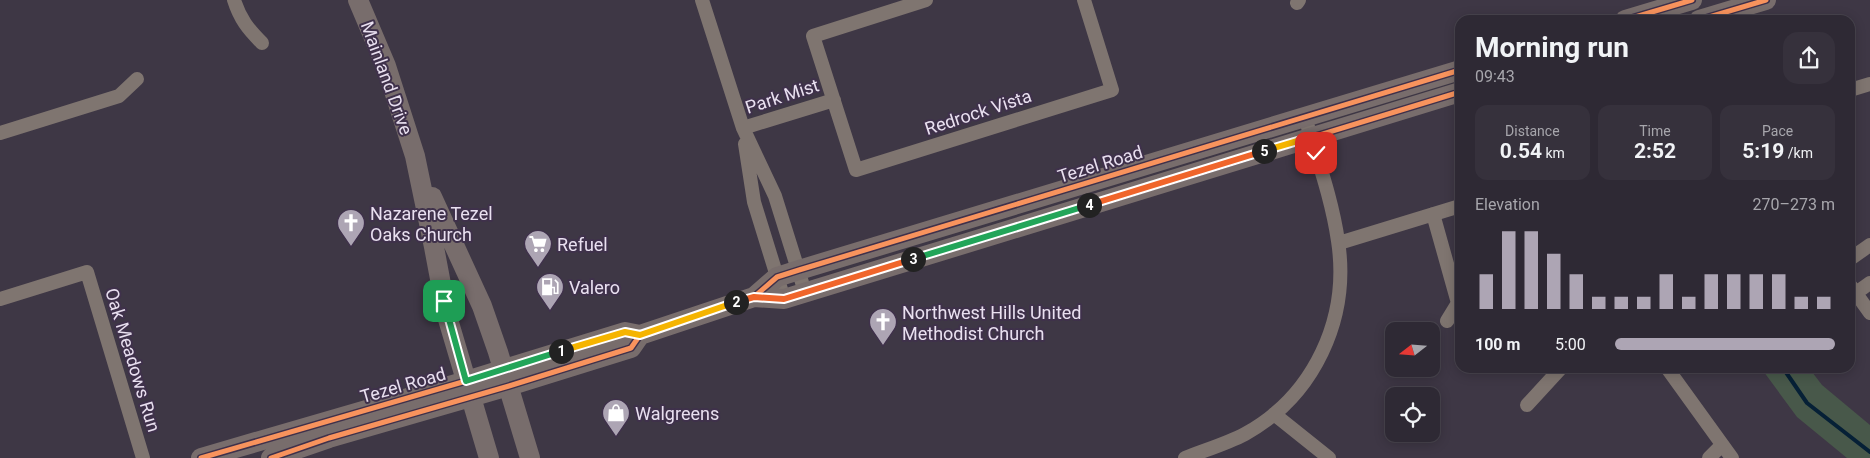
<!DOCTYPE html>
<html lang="en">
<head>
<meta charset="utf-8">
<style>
  :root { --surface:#2e2934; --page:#36313c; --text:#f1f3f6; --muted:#a7a6ac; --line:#49454f; --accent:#ada5b4 }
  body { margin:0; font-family:Roboto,sans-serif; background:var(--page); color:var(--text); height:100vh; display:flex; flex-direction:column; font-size:19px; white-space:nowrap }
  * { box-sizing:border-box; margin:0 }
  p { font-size:16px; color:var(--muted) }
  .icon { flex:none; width:28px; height:28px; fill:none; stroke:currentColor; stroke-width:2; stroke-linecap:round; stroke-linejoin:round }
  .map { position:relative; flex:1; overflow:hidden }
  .details { position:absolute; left:1455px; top:15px; width:400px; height:358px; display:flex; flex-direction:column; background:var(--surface); border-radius:15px; box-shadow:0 2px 12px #0003,0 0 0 1px var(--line) }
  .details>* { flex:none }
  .needle { width:32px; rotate:253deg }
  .controls { position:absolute; left:1385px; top:322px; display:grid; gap:10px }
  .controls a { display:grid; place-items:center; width:55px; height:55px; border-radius:10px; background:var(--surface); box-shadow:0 2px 12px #0003,0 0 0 1px var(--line); font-size:25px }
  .pin { position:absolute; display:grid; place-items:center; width:42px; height:42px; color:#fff; margin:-21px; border-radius:10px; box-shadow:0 2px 8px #0006 }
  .km { position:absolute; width:25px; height:25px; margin:-12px; border-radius:50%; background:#222; color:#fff; font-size:14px; line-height:25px; text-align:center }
  .round { display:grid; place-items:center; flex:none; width:52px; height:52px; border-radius:15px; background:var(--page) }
  .headline { display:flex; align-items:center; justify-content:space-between; height:85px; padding:0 20px }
  h1 { font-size:28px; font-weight:700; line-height:38px }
  .figures { display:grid; grid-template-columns:repeat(3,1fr); gap:8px; height:85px; padding:5px 20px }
  .figures div { display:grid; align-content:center; border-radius:12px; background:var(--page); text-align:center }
  .figures b { font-size:21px; font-weight:700 }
  .figures small { font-size:14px; font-weight:400 }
  .figures p { font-size:14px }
  .chart { height:140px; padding:10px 20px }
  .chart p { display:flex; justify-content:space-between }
  .chart svg { width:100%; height:90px; margin-top:5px; stroke:var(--accent); stroke-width:6 }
  ul { padding:0 20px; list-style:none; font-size:16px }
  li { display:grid; grid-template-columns:80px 60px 1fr; align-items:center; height:38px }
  li i { height:12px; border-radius:6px; background:var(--accent) }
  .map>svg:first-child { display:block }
  .green { fill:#48584a }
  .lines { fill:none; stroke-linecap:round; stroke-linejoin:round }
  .stream { stroke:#062036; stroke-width:4 }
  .street { stroke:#7f7570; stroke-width:14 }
  .secondary { stroke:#786d6c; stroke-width:20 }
  .cycleway-casing { stroke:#3f314b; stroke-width:8 }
  .cycleway { stroke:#f8935d; stroke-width:5 }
  .split-1-casing { stroke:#fff; stroke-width:10 }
  .split-2-casing { stroke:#fff; stroke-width:10 }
  .split-3-casing { stroke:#fff; stroke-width:10 }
  .split-4-casing { stroke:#fff; stroke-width:10 }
  .split-5-casing { stroke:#fff; stroke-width:10 }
  .split-6-casing { stroke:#fff; stroke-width:10 }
  .split-1 { stroke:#22a559; stroke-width:6 }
  .split-2 { stroke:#f5b400; stroke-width:6 }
  .split-3 { stroke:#f0652b; stroke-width:6 }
  .split-4 { stroke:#22a559; stroke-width:6 }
  .split-5 { stroke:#f0652b; stroke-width:6 }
  .split-6 { stroke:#f5b400; stroke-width:6 }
  .labels { text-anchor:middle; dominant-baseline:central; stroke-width:4; stroke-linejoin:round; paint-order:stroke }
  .street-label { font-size:18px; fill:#e9e0f0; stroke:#3f314b }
  .poi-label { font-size:18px; fill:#e9e0f0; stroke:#3f314b; text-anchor:start }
</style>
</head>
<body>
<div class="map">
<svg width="1870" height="458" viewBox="0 0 1870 458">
  <rect width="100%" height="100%" fill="#3e3745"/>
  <path class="green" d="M1761,368h48l13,17 48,40v33h-23l-50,-41z"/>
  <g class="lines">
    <path class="stream" d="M1783,368l24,35 63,49"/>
    <path class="street" d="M234,0c6,19 14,29 28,43
      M702,0l41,128 32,68 30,96
      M926,0l-113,36 43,134 256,-80 -28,-90
      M1297,3l2,-3
      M1850,90l20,-6
      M743,128l91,-28
      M0,133l119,-37 18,-17
      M745,144l9,58 30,97
      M1433,214l25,89 -11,18
      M1339,243l121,-37
      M1850,259l20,-14
      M1850,285l20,28
      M1856,293l14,-10
      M0,299l87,-27 56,186
      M1667,368l65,90
      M1527,405l34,-37
      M1274,414l55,44
      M1185,458c20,-8 41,-14 60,-24 69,-38 105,-115 93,-193 -6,-42 -21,-83 -33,-124
      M1709,458l13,-13"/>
    <path class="secondary" d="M358,0l28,66 29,90 19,91 13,69 42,142
      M1625,20l67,-20
      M1699,20l67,-20
      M432,197l50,109 16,46 32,106
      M754,297l23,-20 22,-7 661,-200
      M201,458l265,-77 159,-49 15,3 114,-38 30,2 676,-207
      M271,458l58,-20 180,-52 122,-38 9,-13"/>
    <defs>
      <path id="cycleway" d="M1625,20l67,-20
        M1699,20l67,-20
        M754,297l23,-20 22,-7 661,-200
        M201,458l265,-77 159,-49 15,3 114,-38 30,2 676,-207
        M271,458l58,-20 180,-52 122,-38 9,-13"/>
    </defs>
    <use href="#cycleway" class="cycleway-casing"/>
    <use href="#cycleway" class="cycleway"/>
  </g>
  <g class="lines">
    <defs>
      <path id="split-1" d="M444,301l22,80 95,-30"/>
      <path id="split-2" d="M561,351l64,-19 15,3 96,-33"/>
      <path id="split-3" d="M736,302l18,-5 30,2 129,-40"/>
      <path id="split-4" d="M913,259l176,-54"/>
      <path id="split-5" d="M1089,205l175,-54"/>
      <path id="split-6" d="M1264,151l47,-14 5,16"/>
    </defs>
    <use href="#split-1" class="split-1-casing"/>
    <use href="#split-2" class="split-2-casing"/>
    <use href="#split-3" class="split-3-casing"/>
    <use href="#split-4" class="split-4-casing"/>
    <use href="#split-5" class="split-5-casing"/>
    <use href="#split-6" class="split-6-casing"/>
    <use href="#split-1" class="split-1"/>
    <use href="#split-2" class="split-2"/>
    <use href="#split-3" class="split-3"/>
    <use href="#split-4" class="split-4"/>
    <use href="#split-5" class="split-5"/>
    <use href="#split-6" class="split-6"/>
  </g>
  <defs>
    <symbol id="church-pin" viewBox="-11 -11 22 30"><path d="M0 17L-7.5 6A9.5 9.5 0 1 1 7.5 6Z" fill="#ada5b4" stroke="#3f314b"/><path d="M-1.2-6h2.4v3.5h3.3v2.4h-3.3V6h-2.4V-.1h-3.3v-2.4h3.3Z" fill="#fff"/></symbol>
    <symbol id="supermarket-pin" viewBox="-11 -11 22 30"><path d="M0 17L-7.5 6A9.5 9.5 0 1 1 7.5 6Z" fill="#ada5b4" stroke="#3f314b"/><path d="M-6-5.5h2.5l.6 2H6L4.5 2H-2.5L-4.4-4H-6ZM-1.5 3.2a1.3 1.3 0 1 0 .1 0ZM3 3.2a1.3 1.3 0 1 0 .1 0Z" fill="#fff"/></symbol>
    <symbol id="fuel-pin" viewBox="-11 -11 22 30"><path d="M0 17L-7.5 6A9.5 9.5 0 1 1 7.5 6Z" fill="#ada5b4" stroke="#3f314b"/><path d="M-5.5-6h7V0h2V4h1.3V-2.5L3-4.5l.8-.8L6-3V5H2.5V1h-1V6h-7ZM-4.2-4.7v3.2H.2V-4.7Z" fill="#fff"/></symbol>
    <symbol id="shop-pin" viewBox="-11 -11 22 30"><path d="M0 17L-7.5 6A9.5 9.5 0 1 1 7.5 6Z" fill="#ada5b4" stroke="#3f314b"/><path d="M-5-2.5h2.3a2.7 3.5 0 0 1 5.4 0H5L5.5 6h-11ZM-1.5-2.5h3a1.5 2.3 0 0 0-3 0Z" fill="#fff"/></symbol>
  </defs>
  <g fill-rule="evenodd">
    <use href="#church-pin" x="335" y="207" width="32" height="43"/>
    <use href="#supermarket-pin" x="522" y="228" width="32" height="43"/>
    <use href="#fuel-pin" x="534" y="271" width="32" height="43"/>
    <use href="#church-pin" x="867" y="306" width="32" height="43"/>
    <use href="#shop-pin" x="600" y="397" width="32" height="43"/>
  </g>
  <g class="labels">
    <g class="street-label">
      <text transform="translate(387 78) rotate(70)">Mainland Drive</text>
      <text transform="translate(782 96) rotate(-18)">Park Mist</text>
      <text transform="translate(978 112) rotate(-18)">Redrock Vista</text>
      <text transform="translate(1100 164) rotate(-17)">Tezel Road</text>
      <text transform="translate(133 360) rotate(73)">Oak Meadows Run</text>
      <text transform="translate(403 385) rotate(-16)">Tezel Road</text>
    </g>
    <g class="poi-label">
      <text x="370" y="213">Nazarene Tezel<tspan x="370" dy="21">Oaks Church</tspan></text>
      <text x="557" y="244">Refuel</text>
      <text x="569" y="287">Valero</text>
      <text x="902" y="312">Northwest Hills United<tspan x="902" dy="21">Methodist Church</tspan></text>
      <text x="635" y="413">Walgreens</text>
    </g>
  </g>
</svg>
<div class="controls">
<a><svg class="needle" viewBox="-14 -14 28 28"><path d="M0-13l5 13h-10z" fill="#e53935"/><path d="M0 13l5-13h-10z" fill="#a7a6ac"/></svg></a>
<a><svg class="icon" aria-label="locate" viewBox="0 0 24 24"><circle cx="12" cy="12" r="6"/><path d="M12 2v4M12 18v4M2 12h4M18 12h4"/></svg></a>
</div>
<div class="pin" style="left:444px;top:301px;background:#1e9e55"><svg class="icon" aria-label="arrive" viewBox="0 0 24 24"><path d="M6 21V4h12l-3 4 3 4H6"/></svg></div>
<div class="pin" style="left:1316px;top:153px;background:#d93025"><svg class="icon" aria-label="check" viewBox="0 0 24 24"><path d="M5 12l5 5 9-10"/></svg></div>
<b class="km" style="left:561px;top:351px">1</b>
<b class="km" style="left:736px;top:302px">2</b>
<b class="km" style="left:913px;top:259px">3</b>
<b class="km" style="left:1089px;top:205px">4</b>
<b class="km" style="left:1264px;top:151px">5</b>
<section class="details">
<div class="headline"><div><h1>Morning run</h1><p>09:43</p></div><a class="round"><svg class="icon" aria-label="share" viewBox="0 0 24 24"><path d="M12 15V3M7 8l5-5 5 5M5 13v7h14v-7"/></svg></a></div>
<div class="figures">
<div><p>Distance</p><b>0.54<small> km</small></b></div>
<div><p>Time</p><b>2:52</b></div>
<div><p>Pace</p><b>5:19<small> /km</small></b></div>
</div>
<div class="chart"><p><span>Elevation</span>270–273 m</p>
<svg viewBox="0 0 160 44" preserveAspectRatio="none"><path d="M5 44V27M15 44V6M25 44V6M35 44V17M45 44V27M55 44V38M65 44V38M75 44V38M85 44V27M95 44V38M105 44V27M115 44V27M125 44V27M135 44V27M145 44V38M155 44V38"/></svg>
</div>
<ul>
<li><b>100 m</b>5:00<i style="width:100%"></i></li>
</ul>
</section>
</div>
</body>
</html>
